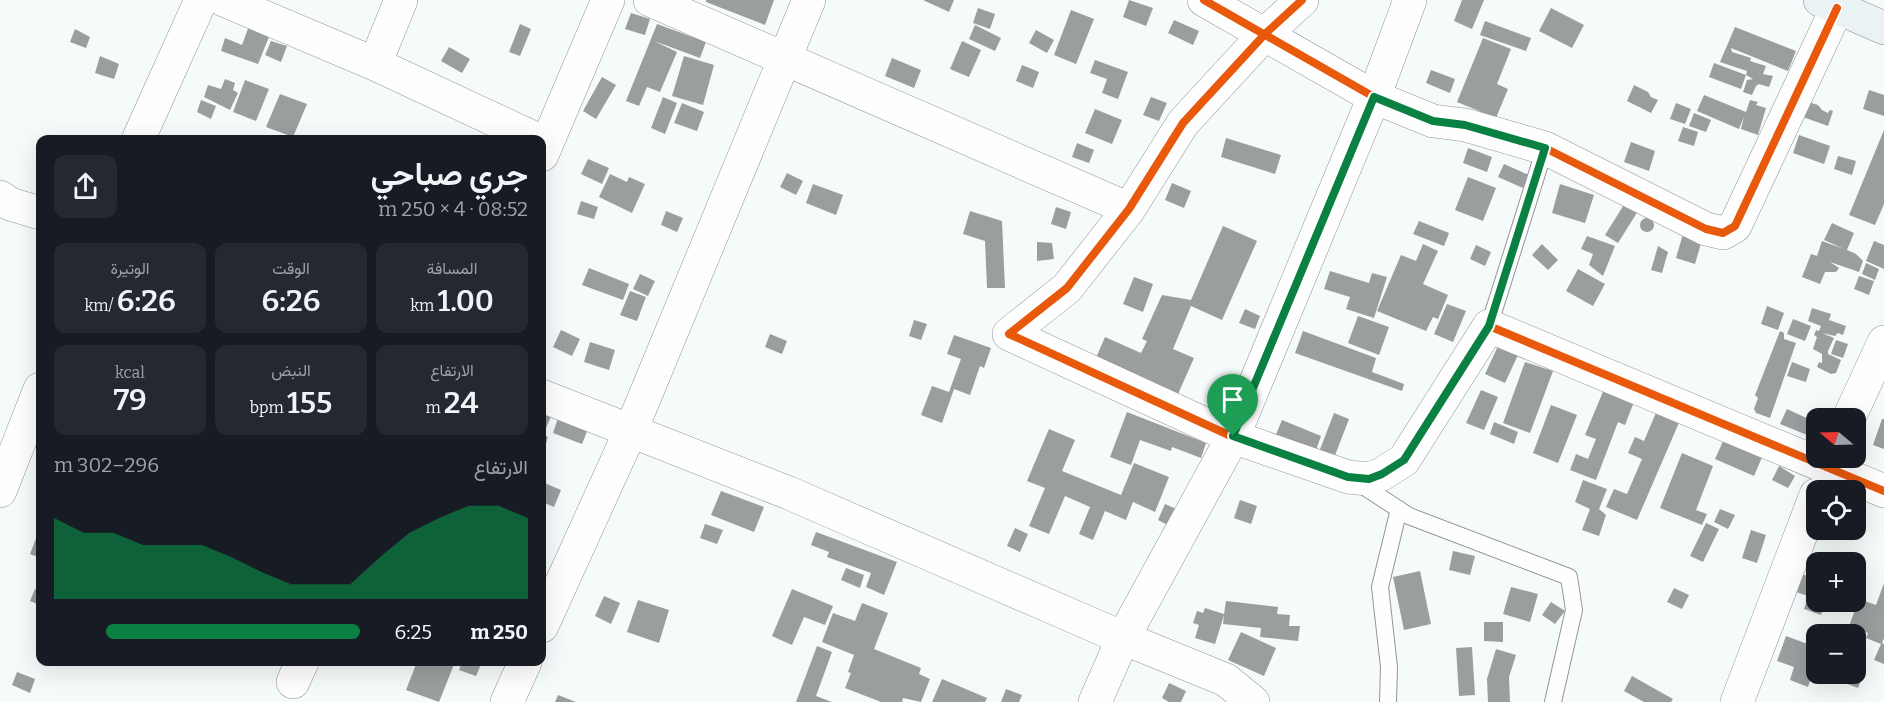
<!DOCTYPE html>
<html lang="ar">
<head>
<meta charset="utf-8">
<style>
  :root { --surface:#171b24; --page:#242831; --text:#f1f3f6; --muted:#9ea1a6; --accent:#0b8043 }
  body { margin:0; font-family:Bitter,Vazirmatn,serif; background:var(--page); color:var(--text); direction:rtl; height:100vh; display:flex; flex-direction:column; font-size:22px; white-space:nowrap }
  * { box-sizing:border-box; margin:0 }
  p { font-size:20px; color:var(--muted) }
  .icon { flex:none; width:33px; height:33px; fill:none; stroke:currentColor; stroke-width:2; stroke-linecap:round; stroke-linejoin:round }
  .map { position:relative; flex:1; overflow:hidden; direction:ltr }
  .drawer { position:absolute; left:36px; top:135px; width:510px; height:531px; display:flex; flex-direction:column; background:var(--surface); border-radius:12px; box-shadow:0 6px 24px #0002; direction:rtl }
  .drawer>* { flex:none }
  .needle { width:39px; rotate:289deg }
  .tools { position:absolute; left:1806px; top:408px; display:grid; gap:12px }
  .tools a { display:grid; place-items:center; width:60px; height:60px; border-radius:12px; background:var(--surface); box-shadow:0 6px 24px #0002; font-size:30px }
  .pin { position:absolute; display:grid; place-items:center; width:51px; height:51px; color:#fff; margin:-62px -26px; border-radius:50% 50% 50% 0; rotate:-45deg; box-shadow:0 0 6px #0007 }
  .pin .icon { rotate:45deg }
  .round { display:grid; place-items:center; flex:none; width:63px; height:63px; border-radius:12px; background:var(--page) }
  .headline { display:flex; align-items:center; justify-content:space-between; height:102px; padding:0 18px }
  h1 { font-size:33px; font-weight:600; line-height:45px }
  .stats { display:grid; grid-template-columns:repeat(3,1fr); gap:9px; height:102px; padding:6px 18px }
  .stats div { display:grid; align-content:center; border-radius:12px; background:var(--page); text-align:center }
  .stats b { font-size:30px; font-weight:600 }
  .stats small { font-size:16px; font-weight:400 }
  .stats p { font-size:16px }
  .chart { height:168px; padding:12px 18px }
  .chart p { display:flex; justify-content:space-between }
  .chart svg { width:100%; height:108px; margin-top:6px; fill:var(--accent); opacity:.7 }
  ul { padding:0 18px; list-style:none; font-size:20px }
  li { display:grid; grid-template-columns:96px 72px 1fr; align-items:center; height:45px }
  li i { height:15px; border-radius:8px; background:var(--accent) }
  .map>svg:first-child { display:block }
  .building { fill:#9a9e9e }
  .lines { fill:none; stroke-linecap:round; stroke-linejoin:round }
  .lane-casing { stroke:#939595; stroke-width:18 }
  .street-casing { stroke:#939595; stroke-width:34 }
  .secondary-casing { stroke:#898b8b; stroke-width:34 }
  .lane { stroke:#fefefe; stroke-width:16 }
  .street { stroke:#fefefe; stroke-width:33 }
  .secondary { stroke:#ebf2f4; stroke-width:33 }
  .cycleway-casing { stroke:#fff; stroke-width:11 }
  .cycleway { stroke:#e8590c; stroke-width:8 }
  .route-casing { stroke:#fff; stroke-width:12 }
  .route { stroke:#0b8043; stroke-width:8 }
</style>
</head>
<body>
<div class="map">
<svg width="1884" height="702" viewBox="0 0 1884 702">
  <rect width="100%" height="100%" fill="#f5fafa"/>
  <path class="building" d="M706,0h68l-9,25 -59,-23z
    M923,0h31l-5,12z
    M1129,0l24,8 -7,18 -23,-9z
    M1462,0h22l-12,29 -18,-8z
    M978,8l17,6 -5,15 -17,-6z
    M1551,8l33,17 -12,23 -33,-17z
    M1071,10l23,9 -18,45 -22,-9z
    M631,13l19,6 -5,16 -20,-6z
    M1174,20l25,11 -6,14 -25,-12z
    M1485,21l46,17 -5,13 -46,-16z
    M520,24l11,5 -11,27 -11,-4z
    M657,24l49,18 -6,16 -46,-17 23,11 -17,40 -13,-5 -8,19 -13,-5z
    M975,25l26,13 -6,13 -26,-12z
    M249,26l22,6 -13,32 -37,-13 4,-13 17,7z
    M1735,27l61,24 -8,20 -57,-23 1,4 19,6 -1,3 16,5 -3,8 10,2 -4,11 -10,-3 -3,2 -4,9 -9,-3 4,-12 6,-1 -7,-4 1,-4 -27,-9z
    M75,29l15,8 -4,11 -16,-6z
    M1036,30l18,10 -7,13 -18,-10z
    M1483,38l28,11 -14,35 11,5 -12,29 -39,-16z
    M271,41l16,5 -6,16 -16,-7z
    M962,41l19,9 -12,27 -19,-8z
    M449,47l21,12 -8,14 -21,-12z
    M100,56l19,8 -5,15 -19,-6z
    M684,56l30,9 -11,40 -31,-9z
    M892,58l29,12 -7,18 -29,-12z
    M1095,60l33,12 -10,27 -16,-6 5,-14 -17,-6z
    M1714,63l32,12 -5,14 -32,-12z
    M1022,65l17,7 -6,16 -17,-7z
    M1431,70l24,9 -5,14 -24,-10z
    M602,77l14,8 -20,34 -13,-8z
    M225,79l10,4 -2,7 5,3 -8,17 -26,-13 4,-12 13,4z
    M245,80l24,9 -13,32 -23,-9z
    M1634,85l14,7 3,5 7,3 -7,13 -24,-12z
    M1869,90l15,5v21l-21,-7z
    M280,94l27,10 -14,33 -27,-10z
    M1704,95l42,17 4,-12 8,2 -2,3 10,3 -8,27 -17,-6 3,-12 -5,12 -42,-18z
    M663,97l14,6 -12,31 -14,-6z
    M1151,97l16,6 -8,18 -16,-6z
    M201,100l15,6 -5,13 -14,-7z
    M1808,102l10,3 4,5 6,3 2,-3 3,1 -5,15 -25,-9z
    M682,103l22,9 -7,19 -23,-8z
    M1676,103l15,6 -6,15 -15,-5z
    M1095,109l27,11 -10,24 -27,-11z
    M1694,113l17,7 -5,12 -17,-6z
    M1683,127l15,5 -4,14 -16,-5z
    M1884,130v74l-9,21 -26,-10z
    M1799,135l31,11 -6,18 -31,-11z
    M1226,138l55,17 -6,19 -54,-17z
    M1631,142l24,9 -6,20 -25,-9z
    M1077,143l17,7 -5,13 -17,-6z
    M1468,148l24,9 -5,15 -24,-9z
    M1838,156l18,5 -4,14 -18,-6z
    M588,159l21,9 -7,16 -21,-10z
    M1504,164l25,11 -6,13 -25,-11z
    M787,173l16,8 -7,14 -16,-8z
    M610,174l17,8 2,-5 16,7 -13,29 -33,-16z
    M1468,177l28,11 -13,33 -28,-11z
    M1172,183l19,8 -7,17 -19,-8z
    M813,184l30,11 -7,20 -30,-12z
    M1560,184l34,11 -9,28 -33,-10z
    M581,201l17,6 -4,12 -17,-5z
    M1625,203l13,8 -20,32 -13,-8z
    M1056,207l15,5 -5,17 -15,-5z
    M666,211l17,7 -6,14 -16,-7z
    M970,211l32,10 3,67h-18l-2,-47 -22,-7z
    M1640 225a7 7 0 1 1 14 0a7 7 0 1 1-14 0Z
    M1419,221l30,12 -5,13 -31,-12z
    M1832,223l22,10 -7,17 9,4 7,7 -4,11 -29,-10 9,6 -3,4h-11l-5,12 -18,-7 9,-23 6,2 5,-15 22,8 -20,-9z
    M1223,226l34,15 -35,79 -31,-14 -18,43 21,9 -16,36 -82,-36 9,-21 36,16 6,-12 -5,-2 20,-44 29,5z
    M1683,234l19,6 -7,24 -19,-6z
    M1587,236l28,10 -12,30 -14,-11 4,-11 -12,-5z
    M1874,241l10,4v24l-18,-8z
    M1037,242l15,1 2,16 -17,2z
    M1423,244l15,7 -15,33 25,11 -10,24 -5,-2 -7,14 -49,-20 24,-56 15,6z
    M1542,244l16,16 -10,10 -16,-15z
    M1476,245l15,7 -6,14 -15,-7z
    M1658,246l10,6 -6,21 -11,-3z
    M1866,263l13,6 -4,11 -13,-6z
    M589,268l40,16 -6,16 -41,-15z
    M1578,269l27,15 -12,22 -27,-15z
    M1330,271l39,12 3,-10 15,4 -13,41 -28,-9 4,-12 -26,-8z
    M640,274l15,7 -7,15 -15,-7z
    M1859,276l15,5 -5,14 -15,-6z
    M1134,277l19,7 -10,28 -20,-8z
    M630,291l16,6 -9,24 -17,-6z
    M1447,304l19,7 -13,31 -19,-8z
    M1767,306l17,7 -6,17 -17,-6z
    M1812,308l19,6 -2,6 17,6 -3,9 -5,-2 -3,3 -13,-3 12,5 -6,13v3l13,6 -5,13 -5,1 -14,-7 2,-5 3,1v-9l-9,-5 4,-12 -3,-2 2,-5 3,1 2,-5 -13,-5z
    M1245,309l15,7 -5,13 -16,-6z
    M1358,316l31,11 -10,28 -31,-12z
    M1793,319l18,7 -6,15 -18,-7z
    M914,320l13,4 -6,16 -12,-4z
    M561,330l19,9 -8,17 -19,-9z
    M1303,331l73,27 -4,14 32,12 -2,7 -107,-38z
    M1780,331l4,2v6l12,4 -26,75 -14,-5 -2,-4 4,-11 -3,-3z
    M770,334l17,7 -5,13 -17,-7z
    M954,335l37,13 -7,20 -4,-2 -10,29 -16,-6 -12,34 -21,-8 11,-29 17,6 12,-33 -14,-5z
    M1836,340l12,4 -5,14 -12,-4z
    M590,342l25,8 -6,20 -25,-8z
    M1498,346l20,9 -13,28 -20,-9z
    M1525,362l28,9 -23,62 -27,-10z
    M1792,362l18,7 -4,13 -19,-6z
    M1604,389l30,13 -9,23 -7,-3 -22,58 -26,-10 6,-16 12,5 8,-20 -11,-4z
    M1481,390l17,7 -14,33 -18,-7z
    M1551,405l26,10 -19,48 -25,-10z
    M1658,408l23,10 -44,102 -31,-13 8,-18 13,5 15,-35 -14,-6 7,-16 9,4z
    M542,409l10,5 -6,14 -4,-2z
    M1787,409l26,12 -6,14 -27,-11z
    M1127,412l79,31 -5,15 -29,-11 -1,4 -31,-11 -9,25 -21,-8z
    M1334,413l15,6 -15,39 -15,-6z
    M558,418l30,11 -6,15 -29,-11z
    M1882,419h2v30l-11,-4z
    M1282,420l39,16 -6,17 -40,-16z
    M1494,422l24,10 -4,12 -24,-10z
    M1049,429l26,11 -13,31 59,24 13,-32 35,14 -14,35 -22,-10 -7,18 -21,-9 -12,29 -14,-6 11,-27 -25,-11 -16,38 -20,-8 16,-38 -18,-7z
    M542,434l6,3 -6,19z
    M1724,439l39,16 -9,21 -39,-17z
    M1682,453l31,13 -17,44 11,4 -5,11 -42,-17z
    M1779,466l16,10 -7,12 -16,-8z
    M1583,480l24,9 -8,20 7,6 -7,21 -17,-6 8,-21 -15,-7z
    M542,482l19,8 -7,17 -12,-5z
    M721,491l43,16 -10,25 -43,-17z
    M1240,500l17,6 -6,18 -17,-6z
    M1165,504l16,7 -8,17 -15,-8z
    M1720,509l15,6 -7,14 -14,-7z
    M1706,523l13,6 -16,33 -13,-6z
    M705,524l18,6 -6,14 -17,-6z
    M40,528v30l-10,-4z
    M1015,528l13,6 -8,18 -13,-6z
    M1751,530l15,5 -9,28 -15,-5z
    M816,532l81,30 -13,33 -18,-8 5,-14 -44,-16 2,-5 -18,-7z
    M1453,551l22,5 -5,19 -21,-5z
    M846,568l18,7 -4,13 -19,-8z
    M1420,571l11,53 -27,6 -11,-53z
    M40,573v15l-4,-1z
    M1799,573l17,6v23h10l-5,13 -17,-6 4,-13 -15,-5z
    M1884,583v55l-2,5 2,1v20l-10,-4 7,-16 -15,-6 2,-5 -19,-7 10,-27 17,6z
    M1511,587l27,7 -8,28 -27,-8z
    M1674,588l15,7 -7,14 -15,-7z
    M35,589l5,3v13l-10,-4z
    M792,589l41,17 -8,19 -21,-8 -12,28 -20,-9z
    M604,596l16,7 -9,21 -16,-8z
    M638,600l31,10 -10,33 -32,-11z
    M1226,601l52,6 -1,7 13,1 -1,11h11l-2,15 -38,-4 1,-9 -38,-4 1,-9 -9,29 -20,-6 4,-13 -6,-2 4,-12 6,2 2,-5 19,6z
    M1551,602l14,9 -10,13 -13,-9z
    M862,603l26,10 -14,36 47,19 -2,6 11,5 -9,23 -18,-4 -1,4h-21l-36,-14 6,-15 -3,-1 6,-17 -32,-13 11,-29 22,8z
    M1484,622h19v20l-19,-1z
    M1241,632l35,16 -12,28 -36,-16z
    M1786,636l30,11 -8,23 5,2 -5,15 -18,-7 4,-13 -17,-6z
    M817,646l15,6 -16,44 16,6h-36z
    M1472,647l3,48 -16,1 -3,-48z
    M1496,649l20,6 -7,22 1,25h-22l-1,-23z
    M417,662h38l-16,40 -33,-12z
    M462,662h20l-6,14 -17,-6z
    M1856,669l8,3 -6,16 -38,-14h36z
    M17,672l18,7 -5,14 -18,-8z
    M1632,676l41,23 -2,3h-27l-20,-11z
    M942,679l45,19 -2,4h-53z
    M1169,683l17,8 -5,11h-12l-7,-4z
    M1006,689l16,6 -3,7h-18z
    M558,695l18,7h-21z"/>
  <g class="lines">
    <defs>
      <path id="lane" d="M1489,326l56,-178
        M1357,482l52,34 160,61 5,33 -21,92
        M1388,702l1,-35 -9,-80 19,-78"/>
      <path id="street" d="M224,0l151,64 163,76
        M650,0l479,209
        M1204,0l170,97 59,24 32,4 80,23 161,81 17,4 12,-7 102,-218
        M1302,0l-37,34 -82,89 -54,86 -62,79 -58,46 224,103 115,40 21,2 13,-5 22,-14 85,-134 395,165
        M375,64l26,-64
        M138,140l63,-140
        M542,155l66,-155
        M0,197l10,7 30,9
        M542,396l247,97 334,145 103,42 27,22
        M1849,418l35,-76
        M0,491l40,-102
        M542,626l89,-196 178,-430
        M293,682l9,-20
        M507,702l18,-40
        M1095,702l28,-64 110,-201 141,-340 36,-97
        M1737,702l79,-207"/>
      <path id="secondary" d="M1820,0l64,28"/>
    </defs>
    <use href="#lane" class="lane-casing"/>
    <use href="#street" class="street-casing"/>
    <use href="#secondary" class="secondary-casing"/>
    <use href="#lane" class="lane"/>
    <use href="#street" class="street"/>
    <use href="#secondary" class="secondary"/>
    <defs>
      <path id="cycleway" d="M1204,0l170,97 59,24 32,4 80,23 161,81 17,4 12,-7 102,-218
        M1302,0l-37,34 -82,89 -54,86 -62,79 -58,46 224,103 115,40 21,2 13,-5 22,-14 85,-134 395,165"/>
    </defs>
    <use href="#cycleway" class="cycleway-casing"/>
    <use href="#cycleway" class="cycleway"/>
  </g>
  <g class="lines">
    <defs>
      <path id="route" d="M1374,97l59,24 32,4 80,23 -56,178 -85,134 -22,14 -13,5 -21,-2 -115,-41z"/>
    </defs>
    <use href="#route" class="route-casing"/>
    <use href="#route" class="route"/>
  </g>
</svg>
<div class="tools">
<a><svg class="needle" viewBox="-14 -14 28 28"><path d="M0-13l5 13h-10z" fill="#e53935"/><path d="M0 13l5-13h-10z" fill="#9ea1a6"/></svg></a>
<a><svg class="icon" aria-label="locate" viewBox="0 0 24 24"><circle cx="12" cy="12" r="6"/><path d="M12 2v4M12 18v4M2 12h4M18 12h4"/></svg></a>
<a>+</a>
<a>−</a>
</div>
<div class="pin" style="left:1233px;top:436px;background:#1e9e55"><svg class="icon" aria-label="arrive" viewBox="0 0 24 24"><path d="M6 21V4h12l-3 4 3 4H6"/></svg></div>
<section class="drawer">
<div class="headline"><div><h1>جري صباحي</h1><p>08:52 · 4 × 250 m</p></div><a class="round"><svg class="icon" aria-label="share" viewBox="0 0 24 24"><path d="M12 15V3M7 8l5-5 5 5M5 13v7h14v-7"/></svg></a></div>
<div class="stats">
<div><p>المسافة</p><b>1.00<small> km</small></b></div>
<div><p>الوقت</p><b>6:26</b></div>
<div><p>الوتيرة</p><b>6:26<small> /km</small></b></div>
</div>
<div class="stats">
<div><p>الارتفاع</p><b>24<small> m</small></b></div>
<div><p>النبض</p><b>155<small> bpm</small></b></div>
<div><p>kcal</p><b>79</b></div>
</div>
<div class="chart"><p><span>الارتفاع</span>296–302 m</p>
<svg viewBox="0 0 160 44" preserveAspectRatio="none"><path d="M0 44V11L10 17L20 17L30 22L40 22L50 22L60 27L70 33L80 38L90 38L100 38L110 27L120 17L130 11L140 6L150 6L160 11V44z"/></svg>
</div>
<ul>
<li><b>250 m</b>6:25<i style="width:83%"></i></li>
</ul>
</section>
</div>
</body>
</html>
